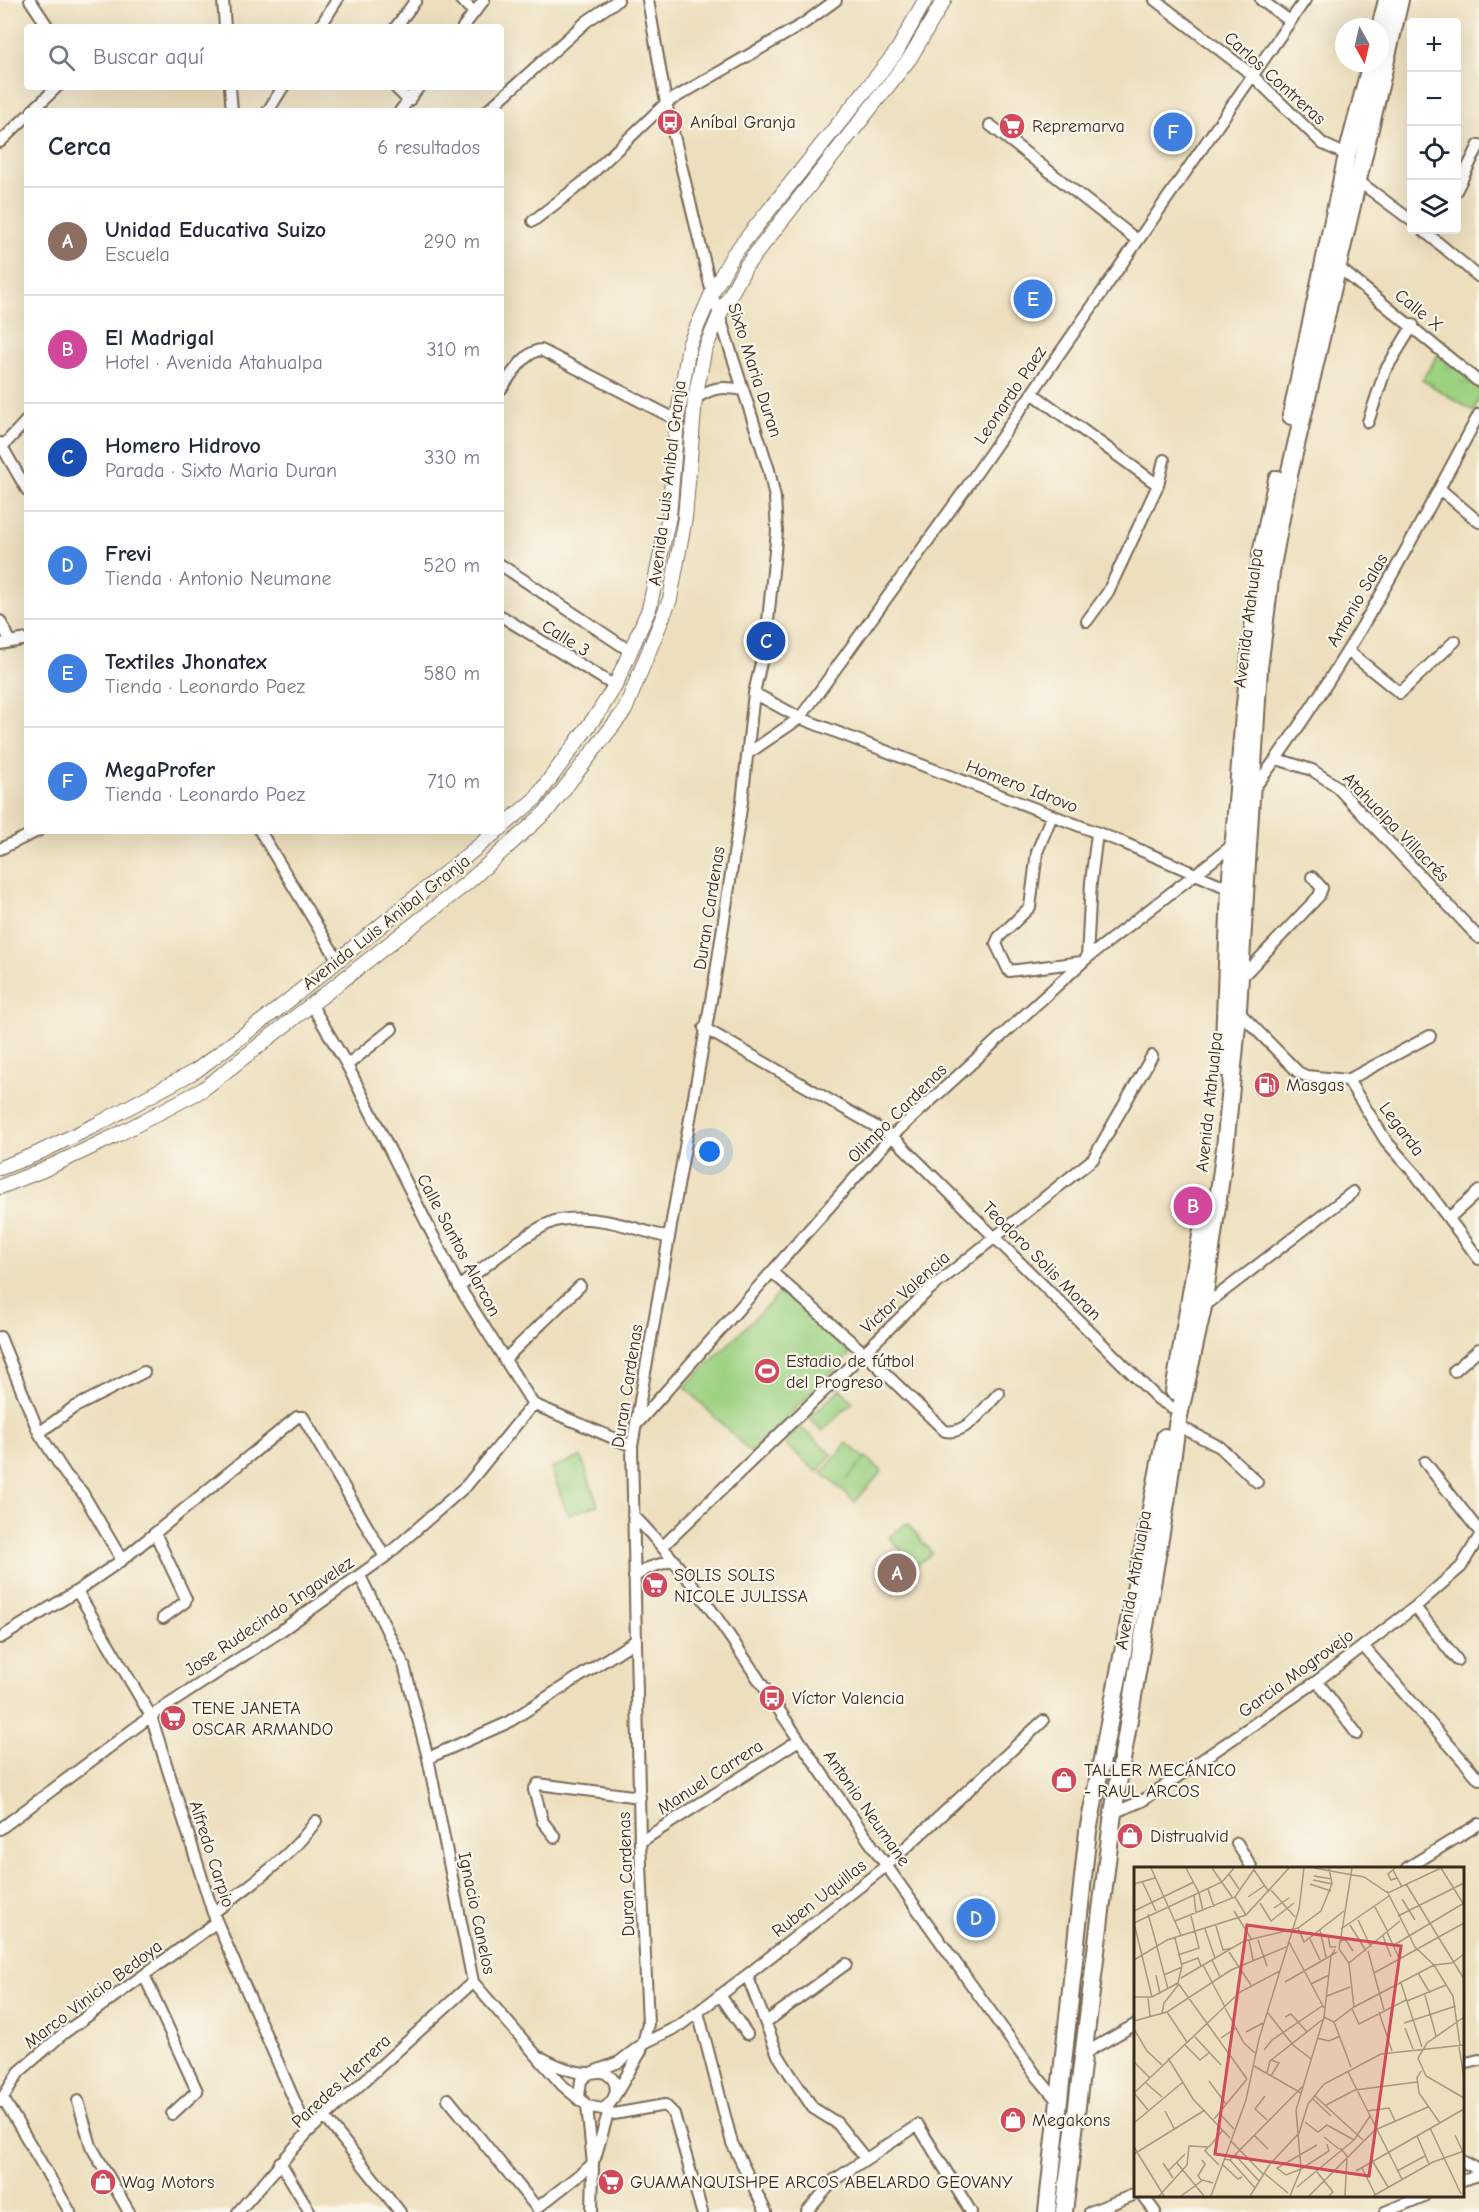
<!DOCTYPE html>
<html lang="es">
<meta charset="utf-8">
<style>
body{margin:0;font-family:"Comic Neue",sans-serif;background:#f6f6f7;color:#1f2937}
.controls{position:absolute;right:18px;top:18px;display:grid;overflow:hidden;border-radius:6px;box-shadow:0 6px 24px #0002}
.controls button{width:54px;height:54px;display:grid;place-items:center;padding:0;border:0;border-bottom:2px solid #e0e1e3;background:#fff;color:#1f2937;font:30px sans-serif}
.compass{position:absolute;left:1335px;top:18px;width:54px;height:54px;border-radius:50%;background:#fff;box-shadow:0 6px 24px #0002;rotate:172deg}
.you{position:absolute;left:710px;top:1152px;width:21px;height:21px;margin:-15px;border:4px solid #fff;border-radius:50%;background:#1a73e8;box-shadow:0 0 0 9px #1a73e833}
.badge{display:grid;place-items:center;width:39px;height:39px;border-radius:50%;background:#0f766e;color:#fff;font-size:20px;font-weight:700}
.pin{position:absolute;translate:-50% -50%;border:3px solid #fff;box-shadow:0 2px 6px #0006}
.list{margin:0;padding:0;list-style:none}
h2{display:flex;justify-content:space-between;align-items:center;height:78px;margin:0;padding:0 24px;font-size:26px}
h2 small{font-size:20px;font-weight:400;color:#747a83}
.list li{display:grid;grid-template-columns:39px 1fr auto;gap:18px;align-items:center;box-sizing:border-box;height:108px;padding:0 24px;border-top:2px solid #e0e1e3}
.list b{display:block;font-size:22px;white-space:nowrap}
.list p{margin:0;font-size:20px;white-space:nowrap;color:#747a83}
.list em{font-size:20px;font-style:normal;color:#747a83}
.icon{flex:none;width:33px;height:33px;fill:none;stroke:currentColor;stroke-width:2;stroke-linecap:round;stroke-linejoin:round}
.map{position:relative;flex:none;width:1479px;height:2212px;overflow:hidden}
.search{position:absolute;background:#fff;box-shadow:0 6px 24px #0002;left:24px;top:24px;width:480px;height:66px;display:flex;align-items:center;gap:15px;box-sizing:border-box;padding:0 21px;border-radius:6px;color:#747a83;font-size:22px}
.panel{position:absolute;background:#fff;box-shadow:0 6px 24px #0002;left:24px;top:108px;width:480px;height:726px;border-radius:6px}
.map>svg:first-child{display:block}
.park{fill:url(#park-tufts);stroke:#6c7e50;stroke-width:1.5}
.pitch{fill:#9dd282;stroke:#6c7e50;stroke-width:1.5}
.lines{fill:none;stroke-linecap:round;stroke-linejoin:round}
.minor-casing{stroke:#796956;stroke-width:14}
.major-casing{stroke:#796956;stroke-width:16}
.highway-casing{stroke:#796956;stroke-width:20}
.minor{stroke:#fff;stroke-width:10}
.major{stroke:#fff;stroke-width:14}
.highway{stroke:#fff;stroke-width:16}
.labels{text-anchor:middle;stroke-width:4.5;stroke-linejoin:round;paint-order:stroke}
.street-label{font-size:18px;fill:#3b2a1e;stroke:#fbf7ec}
.poi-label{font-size:18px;fill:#3b2a1e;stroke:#fbf7ec;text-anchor:start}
.inset-road{fill:none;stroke:#a6977d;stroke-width:1.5}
.view{fill:#d1495b;fill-opacity:0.15;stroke:#d1495b;stroke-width:3}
.inset-edge{fill:none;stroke:#3b2a1e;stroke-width:3}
</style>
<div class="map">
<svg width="1479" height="2212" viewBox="0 0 1479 2212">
<defs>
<pattern id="park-tufts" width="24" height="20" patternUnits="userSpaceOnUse" patternTransform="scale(1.5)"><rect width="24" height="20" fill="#9dd282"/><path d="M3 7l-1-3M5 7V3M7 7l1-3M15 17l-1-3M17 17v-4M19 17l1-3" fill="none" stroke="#88b470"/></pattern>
</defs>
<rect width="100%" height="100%" fill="#fbf7ec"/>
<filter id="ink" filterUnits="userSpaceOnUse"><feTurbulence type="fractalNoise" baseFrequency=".0167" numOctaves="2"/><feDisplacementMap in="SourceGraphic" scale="12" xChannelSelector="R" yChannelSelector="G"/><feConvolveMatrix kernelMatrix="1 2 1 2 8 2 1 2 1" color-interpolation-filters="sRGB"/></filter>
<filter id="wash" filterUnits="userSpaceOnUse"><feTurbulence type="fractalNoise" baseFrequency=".008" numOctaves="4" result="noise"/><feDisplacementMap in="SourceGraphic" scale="24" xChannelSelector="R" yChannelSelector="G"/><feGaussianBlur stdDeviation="1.35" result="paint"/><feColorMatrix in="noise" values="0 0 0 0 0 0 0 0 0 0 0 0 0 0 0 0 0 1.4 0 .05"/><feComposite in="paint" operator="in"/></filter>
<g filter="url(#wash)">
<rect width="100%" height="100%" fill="#eddfbd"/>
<path class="park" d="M1440,352L1479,387V399L1474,412L1422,380Z"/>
<path class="pitch" d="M784,1289L850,1354L751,1453L685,1387Z
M840,1389L853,1402L822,1431L809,1418Z
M800,1427L832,1454L817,1472L785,1444Z
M847,1443L865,1458L847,1479L866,1457L882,1471L855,1502L822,1473Z
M581,1457L598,1505L568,1515L551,1468Z
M907,1523L932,1553L915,1567L889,1537Z"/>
</g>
<g filter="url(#ink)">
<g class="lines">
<defs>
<path id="minor" d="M30,0L48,27
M223,0L225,27
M461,0L474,12
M1155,0L1251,74L1323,144L1347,155
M1261,0L1290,21
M320,27L337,0
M396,27L416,0
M463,27L484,0
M230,87L232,111
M395,87L409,101
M32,111L57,87
M268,111L283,87
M400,111L419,87
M487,111L587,21L618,0
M990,125L1137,240
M0,142L27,116
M1357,180L1412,221
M1456,191L1479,145
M533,221L581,184L666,103L803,24L836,0
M1423,230L1479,277
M1337,266L1479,382
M501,389C510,377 525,351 541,350L677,420
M1032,393L1158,485L1108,592L1087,621
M695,399C712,387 722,386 743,390
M1368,422L1385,371L1413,325
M0,443L27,490
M0,449L27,420
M1158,485L1164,460
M1440,489L1479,522
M501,565L630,651
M501,616L615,686
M0,621L11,642
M0,644L27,639
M1348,651L1400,693L1455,641
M754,693L800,718L1124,843L1230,889
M747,754L800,718L964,491L1305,0
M1277,759L1312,770L1335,785L1479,938
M1252,791C1341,675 1411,543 1479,414
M1052,815L1037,852L1030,907L999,937L996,944L1009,971L1082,962
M260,831L337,959
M0,849L38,831
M1087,958L1234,844
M1240,979L1319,896L1322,888L1312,877
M311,1004L347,1065L459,1287L533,1404L632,1446
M1236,1009L1298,1072L1306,1076L1348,1080L1386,1141L1416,1175L1479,1259
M704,1028L892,1136L1157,1398L1171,1407
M347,1065L392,1029
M1348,1080L1430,1036
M1449,1218L1479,1191
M773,1273L863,1352L945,1431C966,1436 986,1406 999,1393
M459,1287C479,1271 536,1224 559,1220C597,1214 633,1228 669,1238
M1203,1307L1353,1192
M0,1337L39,1433L66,1475L82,1492L122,1560
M504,1360L580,1286
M1454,1371L1479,1349
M636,1425L892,1136L1087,958L1091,882L1097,833
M1177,1425L1220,1447L1257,1482
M39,1433L73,1408L144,1372
M1425,1462L1479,1531
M633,1515C699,1582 747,1664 800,1741C876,1854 957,1964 1036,2075L1060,2104
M155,1533L186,1599L185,1602L163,1618
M663,1546L930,1289L1093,1159L1152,1056
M360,1576L404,1665L428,1758L473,1982L562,2085L582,2102
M634,1577L648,1568L674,1560
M77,1591L151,1716L213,1913L308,2132
M1415,1607L1457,1660
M0,1638L77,1591L122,1560L297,1417H303L385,1557
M1363,1646L1479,1779
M1317,1681L1357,1734
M428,1758L507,1723L635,1641
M1113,1813L1142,1801L1317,1681L1415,1607L1461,1567L1479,1537
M0,1829L151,1716L275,1635L385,1557L467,1485L533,1404
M555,1837L543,1822L534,1790L538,1784L640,1797
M640,1842L799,1740
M1237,1843L1252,1868
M1407,1868L1479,1824
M213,1913C250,1885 289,1859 316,1821
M144,1975L197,2091L172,2114
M747,1975L778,2055L790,2074L813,2108L837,2123L865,2158
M720,1995L747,2034
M698,2012L732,2143L766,2212
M766,2022L846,1964
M1083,2054L1136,2024
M542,2058C555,2065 573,2073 588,2073C595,2073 601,2070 607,2074C622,2084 616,2102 602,2109L587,2106L579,2097L581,2080L590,2073
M1462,2064L1479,2060
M593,2072L619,2062L644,2043L679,2026L747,1975L886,1866L1043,1721
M616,2094L641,2051L648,2024L640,1842L632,1446L716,972L742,802L754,693L766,641L777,531L775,498L769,470L712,293L666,103L648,0
M3,2098L70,2212
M448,2099L537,2208L593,2164
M78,2101L91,2146L129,2212
M0,2102L19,2072L64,2033L217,1922
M587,2106L593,2164L592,2212
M608,2115L665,2105L674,2114L702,2212
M325,2117L400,2212
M595,2158L609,2110
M1462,2161L1479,2170
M280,2162L310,2212
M1462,2180L1479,2175
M1143,2196L1155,2212
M238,2212L308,2132L473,1982
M807,2212L834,2180L918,2125L971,2212
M1090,2212L1136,2194
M1385,2212L1424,2196"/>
<path id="major" d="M501,828L536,798L600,710L615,686L649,609L669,516L677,420L689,345L712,293L733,255L897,51L925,0
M0,1168L34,1155L98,1124L197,1070L278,1009L497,831
M0,1187L43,1170L115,1136L202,1090L467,883L547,811L625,710L670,599L685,518L695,399L704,352L720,314L746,266L910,58L944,0"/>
<path id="highway" d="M1380,28L1387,0
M1291,416L1347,155L1371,63
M1223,1068L1230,889L1244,714L1261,554L1277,479
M1174,1391L1207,1201
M1047,2212L1088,1831L1165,1437
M1064,2212L1113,1813L1166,1503L1177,1425L1203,1307L1225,1148L1237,1025L1259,668L1271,572L1289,475L1400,0"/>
</defs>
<use href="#minor" class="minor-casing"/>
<use href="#major" class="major-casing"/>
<use href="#highway" class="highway-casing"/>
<use href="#minor" class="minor"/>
<use href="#major" class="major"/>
<use href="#highway" class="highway"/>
</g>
</g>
<defs>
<symbol id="bus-disc" viewBox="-11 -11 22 22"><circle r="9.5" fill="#d1495b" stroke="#fbf7ec"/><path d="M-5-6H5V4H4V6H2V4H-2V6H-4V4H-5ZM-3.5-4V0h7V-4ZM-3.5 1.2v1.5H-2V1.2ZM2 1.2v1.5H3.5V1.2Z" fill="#fff"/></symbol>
<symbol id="supermarket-disc" viewBox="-11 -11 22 22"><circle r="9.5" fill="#d1495b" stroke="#fbf7ec"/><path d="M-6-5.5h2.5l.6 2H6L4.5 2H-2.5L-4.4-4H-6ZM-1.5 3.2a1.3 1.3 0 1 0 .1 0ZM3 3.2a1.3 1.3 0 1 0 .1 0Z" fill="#fff"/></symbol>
<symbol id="fuel-disc" viewBox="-11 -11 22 22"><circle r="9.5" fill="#d1495b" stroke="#fbf7ec"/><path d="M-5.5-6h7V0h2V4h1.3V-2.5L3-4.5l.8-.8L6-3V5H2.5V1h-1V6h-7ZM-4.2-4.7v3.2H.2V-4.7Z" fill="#fff"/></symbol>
<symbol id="stadium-disc" viewBox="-11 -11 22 22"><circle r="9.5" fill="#d1495b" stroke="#fbf7ec"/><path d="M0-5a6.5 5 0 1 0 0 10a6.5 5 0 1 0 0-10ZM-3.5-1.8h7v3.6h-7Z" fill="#fff"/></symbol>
<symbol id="shop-disc" viewBox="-11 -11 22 22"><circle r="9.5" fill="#d1495b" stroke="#fbf7ec"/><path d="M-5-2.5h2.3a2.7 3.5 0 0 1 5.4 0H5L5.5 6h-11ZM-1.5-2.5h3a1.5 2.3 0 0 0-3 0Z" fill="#fff"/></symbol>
</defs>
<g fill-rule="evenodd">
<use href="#bus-disc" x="655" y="107" width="30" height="30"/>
<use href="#supermarket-disc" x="997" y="111" width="30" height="30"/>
<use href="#fuel-disc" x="1252" y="1070" width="30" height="30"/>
<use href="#stadium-disc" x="752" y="1356" width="30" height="30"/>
<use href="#supermarket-disc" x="640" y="1570" width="30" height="30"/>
<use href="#bus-disc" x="757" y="1683" width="30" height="30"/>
<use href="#supermarket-disc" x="158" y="1703" width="30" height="30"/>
<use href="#shop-disc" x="1049" y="1765" width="30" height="30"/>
<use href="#shop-disc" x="1115" y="1821" width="30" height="30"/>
<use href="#shop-disc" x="998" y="2105" width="30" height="30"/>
<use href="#shop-disc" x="88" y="2167" width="30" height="30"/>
<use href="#supermarket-disc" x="596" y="2167" width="30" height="30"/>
</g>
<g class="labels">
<g class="street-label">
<text transform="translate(1275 78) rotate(42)" y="6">Carlos Contreras</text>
<text transform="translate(1419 310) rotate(39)" y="6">Calle X</text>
<text transform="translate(755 370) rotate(72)" y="6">Sixto Maria Duran</text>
<text transform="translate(1010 395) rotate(-56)" y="6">Leonardo Paez</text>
<text transform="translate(667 483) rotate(-83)" y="6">Avenida Luis Anibal Granja</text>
<text transform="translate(1357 600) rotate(-60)" y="6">Antonio Salas</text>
<text transform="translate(1248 618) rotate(-83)" y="6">Avenida Atahualpa</text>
<text transform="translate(566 638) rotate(32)" y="6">Calle 3</text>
<text transform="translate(1022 786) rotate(21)" y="6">Homero Idrovo</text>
<text transform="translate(1396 827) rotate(46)" y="6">Atahualpa Villacrés</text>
<text transform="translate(709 908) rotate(-81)" y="6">Duran Cardenas</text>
<text transform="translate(386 922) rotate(-38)" y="6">Avenida Luis Anibal Granja</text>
<text transform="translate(1209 1102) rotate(-84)" y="6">Avenida Atahualpa</text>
<text transform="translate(897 1113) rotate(-45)" y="6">Olimpo Cardenas</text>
<text transform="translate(1402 1129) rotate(53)" y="6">Legarda</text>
<text transform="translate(459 1245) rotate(62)" y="6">Calle Santos Alarcon</text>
<text transform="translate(1042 1261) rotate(45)" y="6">Teodoro Solis Moran</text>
<text transform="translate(905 1292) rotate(-42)" y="6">Victor Valencia</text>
<text transform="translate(627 1386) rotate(-81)" y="6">Duran Cardenas</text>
<text transform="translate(1133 1580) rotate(-80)" y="6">Avenida Atahualpa</text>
<text transform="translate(269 1616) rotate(-34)" y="6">Jose Rudecindo Ingavelez</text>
<text transform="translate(1296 1673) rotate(-36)" y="6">Garcia Mogrovejo</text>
<text transform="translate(710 1777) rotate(-33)" y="6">Manuel Carrera</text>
<text transform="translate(867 1808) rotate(55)" y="6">Antonio Neumane</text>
<text transform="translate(212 1854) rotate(72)" y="6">Alfredo Carpio</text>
<text transform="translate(626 1874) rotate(-92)" y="6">Duran Cardenas</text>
<text transform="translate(819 1898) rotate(-38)" y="6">Ruben Uquillas</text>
<text transform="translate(477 1913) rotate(78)" y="6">Ignacio Canelos</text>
<text transform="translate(93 1994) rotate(-37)" y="6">Marco Vinicio Bedoya</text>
<text transform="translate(341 2081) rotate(-43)" y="6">Paredes Herrera</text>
</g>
<g class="poi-label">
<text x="690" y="128">Aníbal Granja</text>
<text x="1032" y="132">Repremarva</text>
<text x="1286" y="1091">Masgas</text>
<text x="786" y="1367">Estadio de fútbol<tspan x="786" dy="21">del Progreso</tspan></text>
<text x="674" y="1581">SOLIS SOLIS<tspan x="674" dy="21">NICOLE JULISSA</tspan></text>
<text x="792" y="1704">Víctor Valencia</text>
<text x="192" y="1714">TENE JANETA<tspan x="192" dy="21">OSCAR ARMANDO</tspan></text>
<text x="1084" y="1776">TALLER MECÁNICO<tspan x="1084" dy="21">- RAUL ARCOS</tspan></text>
<text x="1150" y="1842">Distrualvid</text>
<text x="1032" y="2126">Megakons</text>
<text x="122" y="2188">Wag Motors</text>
<text x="630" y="2188">GUAMANQUISHPE ARCOS ABELARDO GEOVANY</text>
</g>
</g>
<g transform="translate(1134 1867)">
<rect width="330" height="330" fill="#eddfbd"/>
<path class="inset-road" d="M17,1L47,68M52,1L65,26L69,44M78,1L98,30M180,1L230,10L254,26L307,1M261,1L254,7L257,13L263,11M307,1L330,38M120,3L135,25M259,3L268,20M95,7L105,22M180,9L198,12M179,13L198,17M8,14L22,44M0,17L21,11M176,17L197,24M272,17L330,112M74,22L80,40M137,23L161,50M253,24L281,80L300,98L319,129L326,178M60,28L62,46M101,30L112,48M114,30L130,19M268,32L281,53M126,36L137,54L160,36M241,40L254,65M140,41L155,31M0,44L60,15M100,44L118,73M14,47L23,79M264,49L330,16M224,53L237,80M41,54L101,30L121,1M0,56L88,15L100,1M0,56L18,130M216,58L232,84M82,59L89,83L98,81M164,61L170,75L210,44M71,62L81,91M207,62L255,29M186,63L192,90M253,65L265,91M194,68L196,80H202M249,69L257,90M41,71L48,99L44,116M176,72L186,93M115,73L119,93M124,73L133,99M155,75L190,141M205,75L211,72L219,84M260,78L330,36M23,80L34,122M205,82L218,1M205,82L215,96L220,140M234,84L250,143M95,85L117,118M44,88L65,81L57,49M0,93L33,73L112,48L155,1M78,93L86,110M215,96L266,54M48,97L64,91L67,99M69,98L91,140M240,106L330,56M284,106L296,126M22,108L26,127M30,108L48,100M47,111L110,74L164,61L187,44L198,17L195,1M151,115L203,85M44,116L113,212M267,116L288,180M177,117L195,108M291,128L302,169M193,129L216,120M0,130H18L44,116M14,131L16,149M273,134L312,118M91,141L110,176L121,186M218,142L225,157L272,133M33,145L53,175M245,145L258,184M134,146L159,178L177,192M28,147L30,136L45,117M151,150L157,147L173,165M190,150L200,155L217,200M330,150L293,176L284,191L292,209L330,231M0,154L33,145L97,103L152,80M200,155L220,140L300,98L318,96L330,87M270,156L322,139M271,161L279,182M0,162L13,184L28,198M112,165L129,156M61,170L87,198M87,171L102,161M183,171L195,174L206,169M51,178L66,193L76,185M325,180L330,211M130,183L138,173L188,139M34,191L59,232L96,271M0,195L16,211M120,199L167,226M287,204L283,211L285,226L306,256M214,205L268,312M133,206L136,194L188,153M137,209L145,196L137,193M75,214L92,237M12,216L28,230M0,226L106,125L146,104M0,226L14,243M131,229L121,242L133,253M181,229L229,273M179,232L197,249M192,238L221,223L283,215M31,244L41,263M233,244L255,241L261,254M86,247L100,262M80,252L113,212M171,255L184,265L193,258L220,273L236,249M0,256L49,215M296,261L327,327M120,268L134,282M321,268L329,285M283,269L295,297M190,270L205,282M97,274L129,307M183,278L143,301L152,308L167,302L195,284L193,277M0,280L30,329M74,280L71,284L85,298M206,281L213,289L211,329M0,287L71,243M101,288L125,314M90,292L96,293L168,220M96,293L121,321M238,293L254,320M29,296L39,311M43,296L70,329M89,298L104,312L108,310M228,301L241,327M34,304L51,287M222,304L330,242M263,304L291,289M183,305L199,325L195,329M131,307L154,326M68,314L64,309L71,297L68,293M163,320L220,273M25,329L53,298L55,279L75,280L89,263M47,329L69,313L79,316M77,329L112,233L125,172L165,42L170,1M116,329L136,297L165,266L174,237L190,217L247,187L330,178M156,329L167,302L162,243L190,150L197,89L201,82M175,329L241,263L294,240M239,329L299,295L330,284"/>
<path class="view" d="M113,58L267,79L235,309L81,287Z"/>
<rect width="330" height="330" class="inset-edge"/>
</g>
</svg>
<div class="controls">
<button>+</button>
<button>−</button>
<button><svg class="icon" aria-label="locate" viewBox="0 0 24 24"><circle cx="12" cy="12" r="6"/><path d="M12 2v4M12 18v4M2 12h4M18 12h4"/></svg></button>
<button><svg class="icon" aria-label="layers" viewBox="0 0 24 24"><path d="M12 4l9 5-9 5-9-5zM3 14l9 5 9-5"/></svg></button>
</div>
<svg class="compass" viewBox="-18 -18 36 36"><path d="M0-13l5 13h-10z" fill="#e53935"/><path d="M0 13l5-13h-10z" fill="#747a83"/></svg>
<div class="you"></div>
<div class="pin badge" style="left:897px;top:1573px;background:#8d6e63">A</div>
<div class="pin badge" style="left:1193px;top:1206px;background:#d1479c">B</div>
<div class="pin badge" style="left:766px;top:641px;background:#1a4fb4">C</div>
<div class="pin badge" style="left:976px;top:1918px;background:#3f7fe0">D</div>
<div class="pin badge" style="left:1033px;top:299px;background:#3f7fe0">E</div>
<div class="pin badge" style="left:1173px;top:132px;background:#3f7fe0">F</div>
<div class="search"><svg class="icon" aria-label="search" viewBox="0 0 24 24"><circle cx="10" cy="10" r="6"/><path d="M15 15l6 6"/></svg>Buscar aquí</div>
<section class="panel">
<h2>Cerca<small>6 resultados</small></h2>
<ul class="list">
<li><span class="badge" style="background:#8d6e63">A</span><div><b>Unidad Educativa Suizo</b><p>Escuela</p></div><em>290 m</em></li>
<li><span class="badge" style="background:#d1479c">B</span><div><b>El Madrigal</b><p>Hotel · Avenida Atahualpa</p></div><em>310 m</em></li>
<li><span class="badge" style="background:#1a4fb4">C</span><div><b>Homero Hidrovo</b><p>Parada · Sixto Maria Duran</p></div><em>330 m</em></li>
<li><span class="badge" style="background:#3f7fe0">D</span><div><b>Frevi</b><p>Tienda · Antonio Neumane</p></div><em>520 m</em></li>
<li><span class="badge" style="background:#3f7fe0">E</span><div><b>Textiles Jhonatex</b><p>Tienda · Leonardo Paez</p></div><em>580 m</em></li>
<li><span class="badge" style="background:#3f7fe0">F</span><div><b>MegaProfer</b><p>Tienda · Leonardo Paez</p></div><em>710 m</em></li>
</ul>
</section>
</div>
